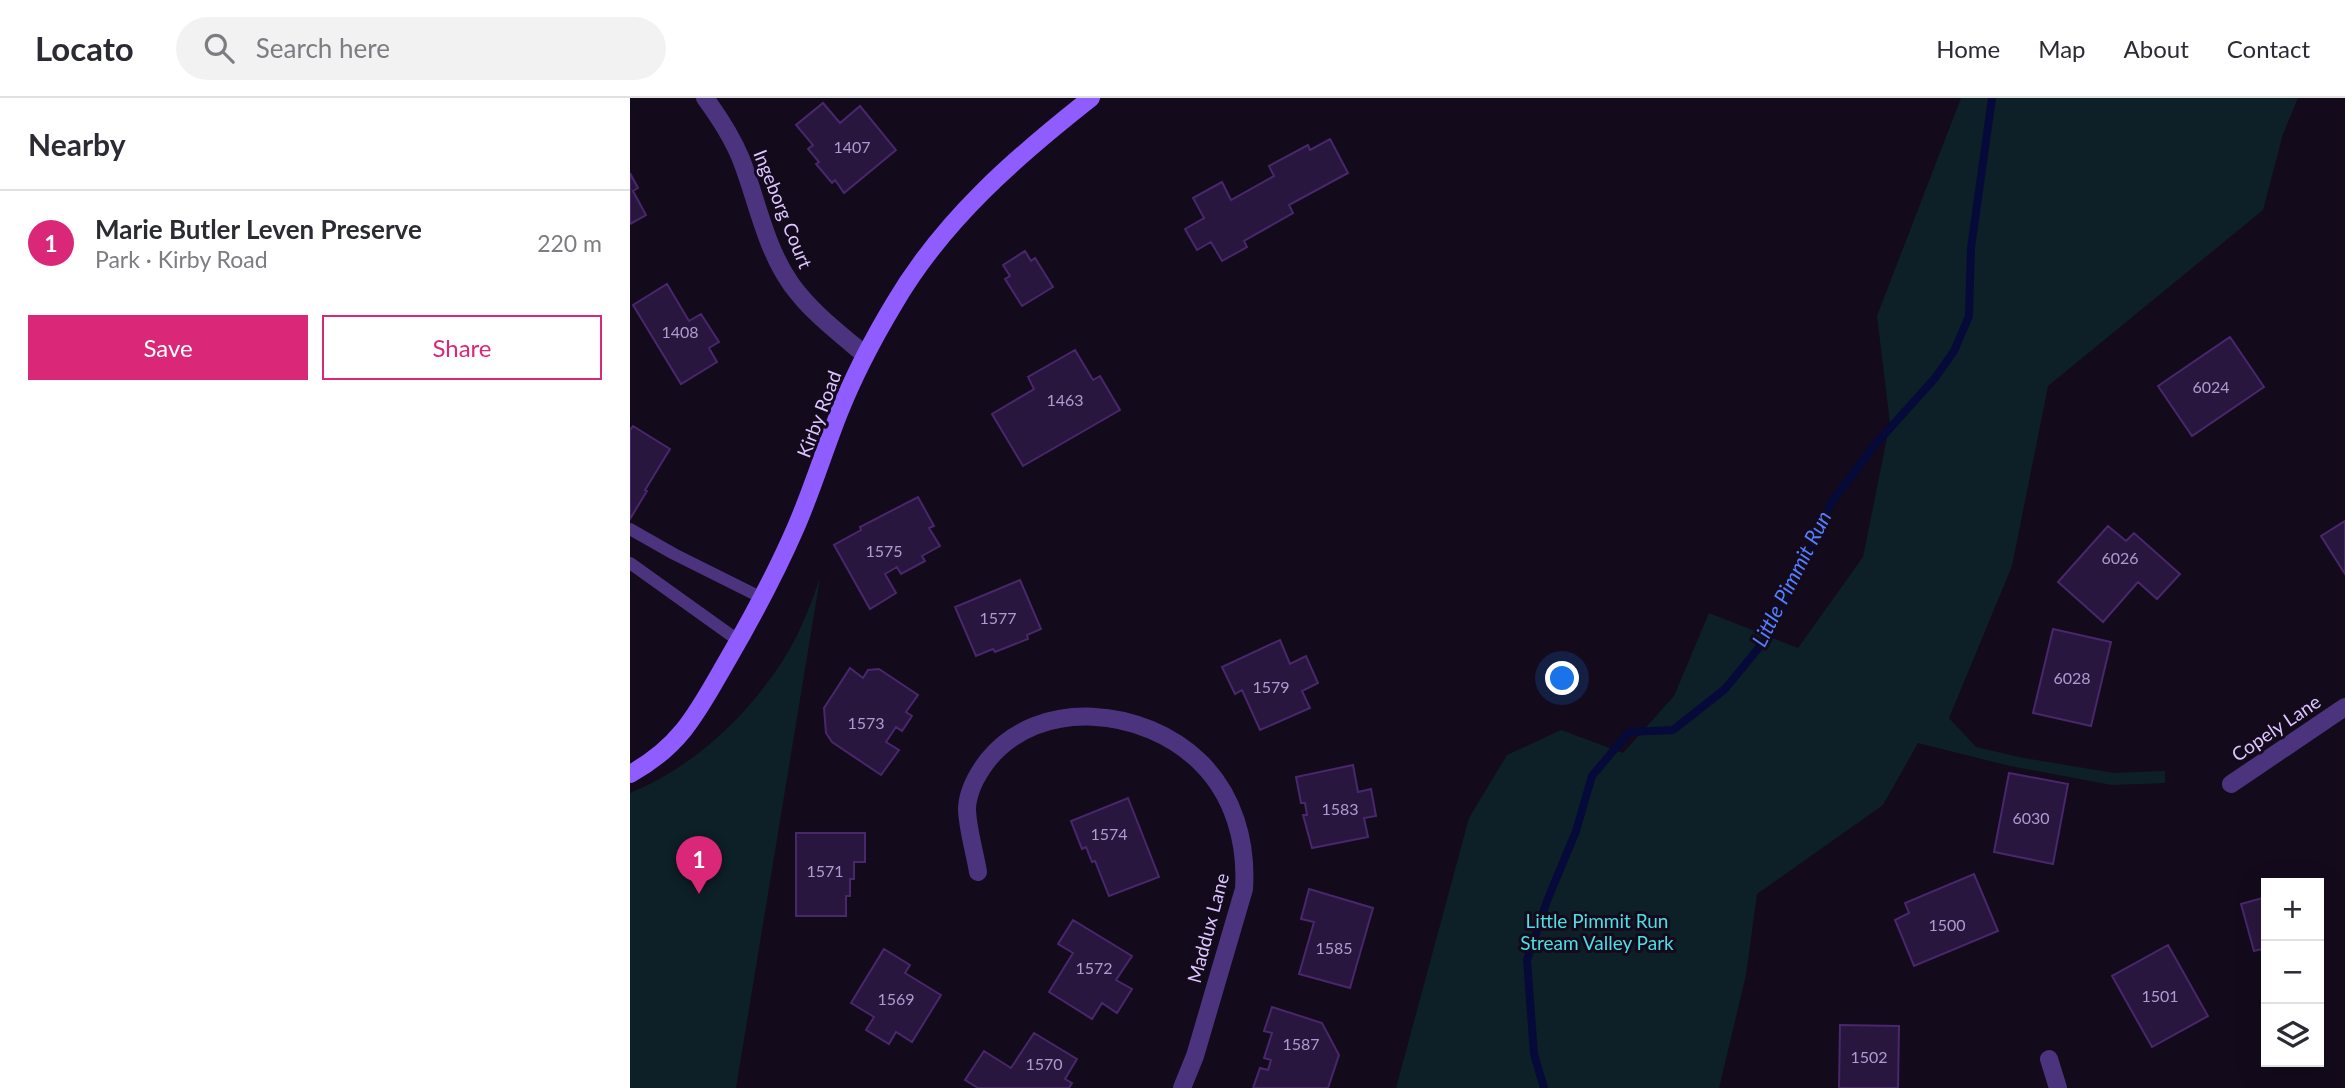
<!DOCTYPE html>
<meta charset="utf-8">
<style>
body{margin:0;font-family:Lato,sans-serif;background:#f2f2f3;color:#2b2b33}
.controls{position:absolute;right:21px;bottom:21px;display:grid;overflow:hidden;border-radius:0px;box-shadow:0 7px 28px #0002}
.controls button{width:63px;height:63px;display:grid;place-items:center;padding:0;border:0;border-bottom:2px solid #e1e1e2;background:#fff;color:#2b2b33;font:35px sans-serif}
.you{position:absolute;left:933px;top:581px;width:24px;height:24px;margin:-18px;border:5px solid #fff;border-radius:50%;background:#1a73e8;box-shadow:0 0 0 10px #1a73e833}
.badge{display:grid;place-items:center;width:46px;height:46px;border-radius:50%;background:#db2777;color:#fff;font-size:23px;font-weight:700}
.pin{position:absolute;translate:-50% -58px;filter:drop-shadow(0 2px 4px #0008)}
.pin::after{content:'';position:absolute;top:37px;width:24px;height:21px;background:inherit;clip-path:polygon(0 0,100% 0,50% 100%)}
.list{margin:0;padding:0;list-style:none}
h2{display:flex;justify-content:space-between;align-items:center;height:91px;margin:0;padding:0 28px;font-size:30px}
h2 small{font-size:23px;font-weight:400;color:#7c7c81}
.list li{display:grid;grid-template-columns:46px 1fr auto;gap:21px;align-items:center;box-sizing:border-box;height:105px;padding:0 28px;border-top:2px solid #e1e1e2}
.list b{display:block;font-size:26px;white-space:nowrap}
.list p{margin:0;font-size:23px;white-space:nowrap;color:#7c7c81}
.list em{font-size:23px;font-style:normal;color:#7c7c81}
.actions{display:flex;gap:14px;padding:21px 28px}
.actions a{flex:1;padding:16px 0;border:2px solid #db2777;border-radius:0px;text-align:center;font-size:24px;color:#db2777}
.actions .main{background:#db2777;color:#fff}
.icon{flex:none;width:38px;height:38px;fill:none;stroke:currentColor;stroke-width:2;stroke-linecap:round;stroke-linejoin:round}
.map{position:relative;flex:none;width:1715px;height:990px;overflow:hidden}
header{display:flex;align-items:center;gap:42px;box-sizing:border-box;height:98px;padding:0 35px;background:#fff;border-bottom:2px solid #e1e1e2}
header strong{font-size:33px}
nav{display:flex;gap:38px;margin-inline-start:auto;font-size:24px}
.search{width:490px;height:63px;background:#f2f2f3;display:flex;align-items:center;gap:18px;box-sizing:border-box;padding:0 24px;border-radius:38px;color:#7c7c81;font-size:26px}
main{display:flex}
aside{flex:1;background:#fff}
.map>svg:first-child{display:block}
.green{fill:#0d2027}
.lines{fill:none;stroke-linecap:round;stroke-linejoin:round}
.stream{stroke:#060a39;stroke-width:8}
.building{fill:#29163e;stroke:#48276b;stroke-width:2}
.service{stroke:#4b337e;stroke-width:12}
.minor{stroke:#4b337e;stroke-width:18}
.secondary{stroke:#8f5dff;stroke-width:18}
.labels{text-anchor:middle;stroke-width:6;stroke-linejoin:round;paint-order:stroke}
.number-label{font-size:16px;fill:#b09acf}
.street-label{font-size:19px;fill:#ddc6ff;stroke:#130a1c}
.park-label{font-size:19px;fill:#4edee3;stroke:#130a1c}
.water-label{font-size:21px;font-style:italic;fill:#547fff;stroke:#130a1c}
</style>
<header>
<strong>Locato</strong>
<div class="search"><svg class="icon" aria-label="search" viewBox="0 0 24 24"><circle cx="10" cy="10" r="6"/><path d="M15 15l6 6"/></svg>Search here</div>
<nav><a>Home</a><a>Map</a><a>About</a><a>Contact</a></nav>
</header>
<main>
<aside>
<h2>Nearby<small></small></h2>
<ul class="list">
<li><span class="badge">1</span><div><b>Marie Butler Leven Preserve</b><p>Park · Kirby Road</p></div><em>220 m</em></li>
</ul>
<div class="actions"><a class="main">Save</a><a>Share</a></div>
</aside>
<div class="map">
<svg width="1715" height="990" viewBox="0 0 1715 990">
<rect width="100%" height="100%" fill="#130a1c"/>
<path class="green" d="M1331,0H1668L1653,36L1633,112L1418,288L1382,468L1319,620L1346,649L1394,660L1484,675L1535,673V685L1482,687L1380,668L1288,645L1253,707L1127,796L1116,877L1089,990H766L839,720L877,657L931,632L993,655L1044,598L1079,515L1168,550L1233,459L1260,325L1247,218Z
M190,480L106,990H0V695C66,668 122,614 158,554C172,531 181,505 190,480Z"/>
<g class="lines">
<path class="stream" d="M914,990L904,956L897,862L917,803L946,733L962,678L999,634L1043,632L1095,591L1136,541L1171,475L1201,405L1244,348L1305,280L1324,253L1339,218L1341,150L1362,0"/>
</g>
<path class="building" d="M193,5L210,25L230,8L266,52L214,95L205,82L202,85L186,66L189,64L178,51L183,47L166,27Z
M700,41L718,75L659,107L663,115L614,143L617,149L592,163L581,144L567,152L555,131L574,120L563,100L592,84L601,102L644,78L639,68L678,47L680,52Z
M0,75L8,90L3,93L16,117L0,126Z
M395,153L401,163L405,160L423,189L392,208L375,181L380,178L373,167Z
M37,186L59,223L71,216L89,244L79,250L87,264L51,286L3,207Z
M1600,239L1634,289L1562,338L1528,288Z
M445,252L463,282L470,278L490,312L393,368L362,316L404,291L398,279Z
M3,328L40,351L15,392L17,393L0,421V332Z
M288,399L304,428L299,430L310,448L292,458L295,463L271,476L267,469L255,476L266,495L240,511L204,447L231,432L230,429Z
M1715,423V476L1691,438Z
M1478,428L1496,443L1504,435L1550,476L1527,501L1508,484L1473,524L1428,484Z
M390,482L411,531L397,537L398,541L365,554L363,551L346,558L325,509Z
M1423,531L1481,544L1461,628L1403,615Z
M650,542L660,566L676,558L688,585L672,593L680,610L630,632L612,592L605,596L592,569Z
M220,570L233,580L238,572L249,571L288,597L276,614L282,618L272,633L266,629L256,644L269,652L251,677L202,644L196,635L194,610Z
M723,667L728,694L741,691L746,718L734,720L738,739L682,750L673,717H677L675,705H671L666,679Z
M1379,675L1438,686L1423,766L1364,754Z
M498,700L529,779L479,798L465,763L462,764L456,749L452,751L441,723Z
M166,735H235V764H224V781H220V798H216V818H166Z
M1344,776L1368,833L1284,868L1265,822L1279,815L1275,805Z
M679,791L743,810L720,890L669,876L684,824L671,821Z
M1636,799V850L1624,853L1611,806Z
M443,822L502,858L486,882L502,891L487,915L472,905L462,921L419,894L443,855L428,846Z
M1538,847L1578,918L1522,949L1482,878Z
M254,851L280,867L275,875L311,897L282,944L266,934L259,946L236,932L244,919L221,905Z
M642,909L692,925L709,957L698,990H623L630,970L638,972L641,962L634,960L642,935L634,933Z
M1210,927L1269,928L1268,990H1209Z
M404,935L447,961L435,981L442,985L439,990H348L335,982L354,953L381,970Z"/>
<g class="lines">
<path class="service" d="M0,431L44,456L132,500
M0,465L109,543"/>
<path class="minor" d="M75,0C89,19 102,39 111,61C127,102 135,149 161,186C181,214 209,235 235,257
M1601,686L1715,609
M348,774C345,755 337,729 337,710C338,692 348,675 358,662C410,598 515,610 570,664C604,697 617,745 614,791L565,958L552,990
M1419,961L1428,990"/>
<path class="secondary" d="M0,676C53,647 69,611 98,561C123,518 146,475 166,429C182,392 194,353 209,315C224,277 243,241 264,206C313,122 386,59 461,0"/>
</g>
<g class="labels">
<g class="number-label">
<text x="222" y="55">1407</text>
<text x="50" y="240">1408</text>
<text x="1581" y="295">6024</text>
<text x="435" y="308">1463</text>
<text x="254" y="459">1575</text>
<text x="1490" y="466">6026</text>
<text x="368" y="526">1577</text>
<text x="1442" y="586">6028</text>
<text x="641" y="595">1579</text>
<text x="236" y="631">1573</text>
<text x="710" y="717">1583</text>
<text x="1401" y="726">6030</text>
<text x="479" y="742">1574</text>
<text x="195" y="779">1571</text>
<text x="1317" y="833">1500</text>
<text x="704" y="856">1585</text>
<text x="464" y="876">1572</text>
<text x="1530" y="904">1501</text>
<text x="266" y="907">1569</text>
<text x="671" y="952">1587</text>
<text x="1239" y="965">1502</text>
<text x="414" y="972">1570</text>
</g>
<g class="street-label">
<text transform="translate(153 111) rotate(68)" y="7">Ingeborg Court</text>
<text transform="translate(189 316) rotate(-69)" y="7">Kirby Road</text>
<text transform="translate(1646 630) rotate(-34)" y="7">Copely Lane</text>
<text transform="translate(578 830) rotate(-75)" y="7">Maddux Lane</text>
</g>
<g class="park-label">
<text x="967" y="830">Little Pimmit Run<tspan x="967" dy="22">Stream Valley Park</tspan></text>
</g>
<g class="water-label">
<text transform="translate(1162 481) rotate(-63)" y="7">Little Pimmit Run</text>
</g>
</g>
</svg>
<div class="controls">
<button>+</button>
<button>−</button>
<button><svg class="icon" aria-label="layers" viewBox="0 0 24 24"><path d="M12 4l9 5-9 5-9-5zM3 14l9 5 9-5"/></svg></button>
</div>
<div class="you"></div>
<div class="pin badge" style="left:69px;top:796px">1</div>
</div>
</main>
